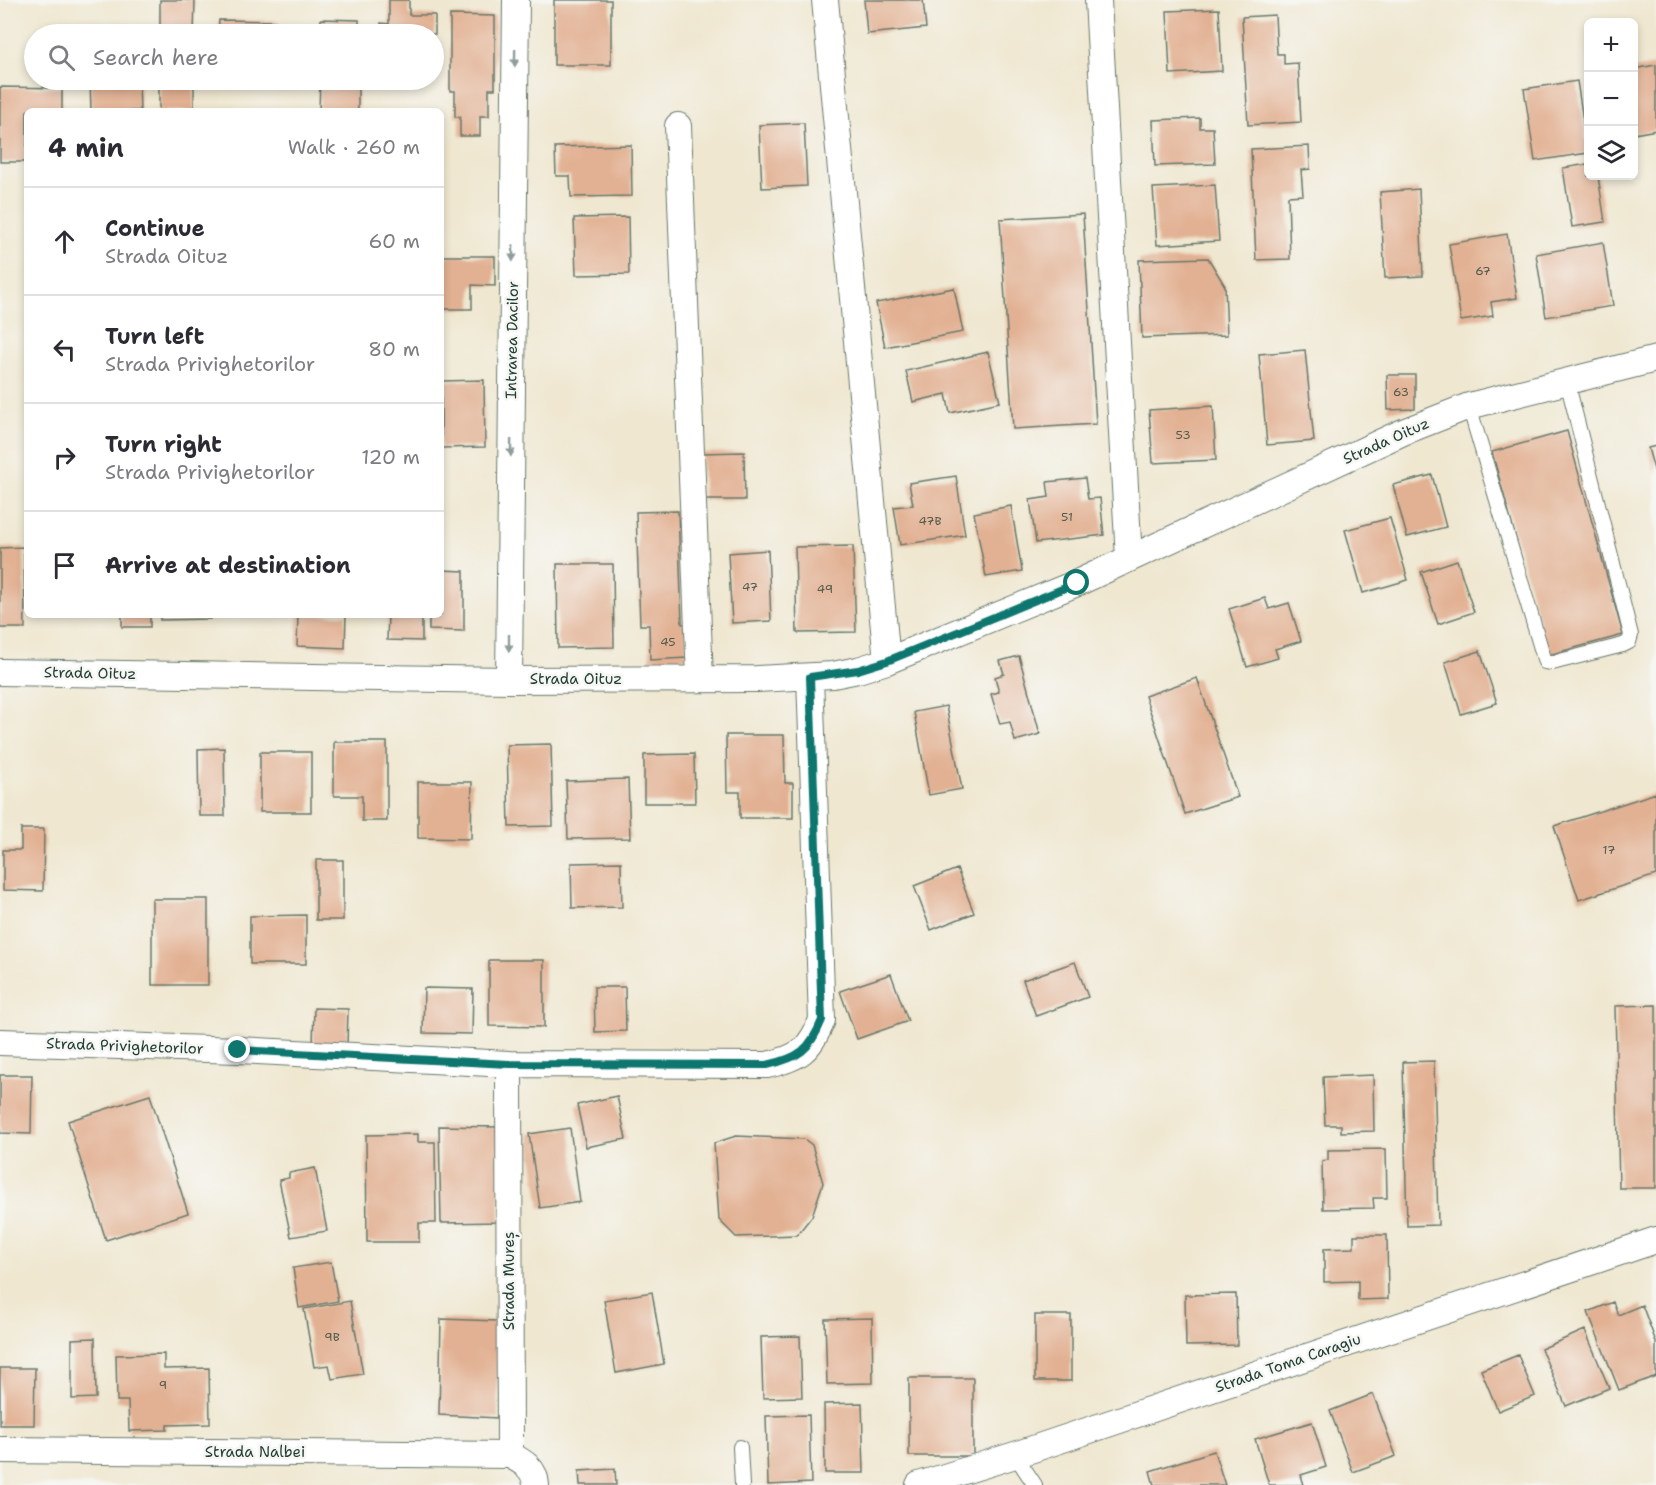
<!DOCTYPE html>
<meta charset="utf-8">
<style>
body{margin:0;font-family:"Shantell Sans",sans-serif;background:#f7f7f7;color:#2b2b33}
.controls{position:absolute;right:18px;top:18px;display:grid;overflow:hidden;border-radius:9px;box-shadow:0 3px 9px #0003}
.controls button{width:54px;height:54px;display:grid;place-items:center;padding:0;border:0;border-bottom:2px solid #e1e1e2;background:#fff;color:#2b2b33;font:30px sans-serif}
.stop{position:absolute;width:18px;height:18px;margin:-14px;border:4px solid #0f766e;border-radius:50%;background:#fff}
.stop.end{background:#0f766e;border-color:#fff;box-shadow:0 2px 6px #0008}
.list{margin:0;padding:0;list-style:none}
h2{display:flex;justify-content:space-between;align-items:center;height:78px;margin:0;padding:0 24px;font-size:26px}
h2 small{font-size:20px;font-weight:400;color:#7c7c81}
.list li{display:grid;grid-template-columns:39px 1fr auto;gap:18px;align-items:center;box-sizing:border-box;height:108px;padding:0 24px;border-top:2px solid #e1e1e2}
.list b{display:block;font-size:22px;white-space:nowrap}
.list p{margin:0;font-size:20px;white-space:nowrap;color:#7c7c81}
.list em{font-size:20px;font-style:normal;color:#7c7c81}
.icon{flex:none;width:33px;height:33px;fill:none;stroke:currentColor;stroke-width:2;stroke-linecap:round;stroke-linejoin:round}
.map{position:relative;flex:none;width:1656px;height:1485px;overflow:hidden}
.search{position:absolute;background:#fff;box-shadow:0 3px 9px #0003;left:24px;top:24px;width:420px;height:66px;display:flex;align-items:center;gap:15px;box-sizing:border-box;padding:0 21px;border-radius:33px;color:#7c7c81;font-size:22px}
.panel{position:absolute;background:#fff;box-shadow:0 3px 9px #0003;left:24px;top:108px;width:420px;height:510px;border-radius:9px}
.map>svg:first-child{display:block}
.building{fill:#e2b092}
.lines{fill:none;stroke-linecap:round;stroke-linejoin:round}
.service-casing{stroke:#68786b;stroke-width:16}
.minor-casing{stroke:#68786b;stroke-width:28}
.service{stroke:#fff;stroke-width:14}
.minor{stroke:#fff;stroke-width:26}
.oneway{fill:#8f9e9a}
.route{stroke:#0f766e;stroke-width:8}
.labels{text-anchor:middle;stroke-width:5;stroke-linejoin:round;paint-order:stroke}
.number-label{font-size:12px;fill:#505a4c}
.street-label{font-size:15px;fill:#1f3d34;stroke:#f6f6f2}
</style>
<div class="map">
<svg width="1656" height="1485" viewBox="0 0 1656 1485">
<rect width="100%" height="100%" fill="#f6f6f2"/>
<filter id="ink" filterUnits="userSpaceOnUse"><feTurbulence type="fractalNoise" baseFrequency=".0167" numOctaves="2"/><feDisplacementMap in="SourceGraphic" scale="12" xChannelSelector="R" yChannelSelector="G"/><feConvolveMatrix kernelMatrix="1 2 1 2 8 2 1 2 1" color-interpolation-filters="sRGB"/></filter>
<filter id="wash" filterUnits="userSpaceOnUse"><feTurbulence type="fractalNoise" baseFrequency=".008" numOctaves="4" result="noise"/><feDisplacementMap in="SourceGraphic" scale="24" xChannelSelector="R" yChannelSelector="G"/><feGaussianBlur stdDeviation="1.35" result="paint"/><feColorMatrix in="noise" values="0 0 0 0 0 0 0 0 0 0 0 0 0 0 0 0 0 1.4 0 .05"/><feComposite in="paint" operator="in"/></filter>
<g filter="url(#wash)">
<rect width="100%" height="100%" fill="#efe7d0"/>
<g id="blocks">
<path class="building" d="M160,0H195L194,34H160Z
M389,0H409V15H435V34H381V23L389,24Z
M554,0H611V65H554Z
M864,0H923L926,28L867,34Z
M1219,9L1222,71L1170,74L1167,11Z
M450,15L495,16V89H489V116H480V136H460V117H455V91H450Z
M1275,15L1277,54H1284V64L1298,63L1301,122L1248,125L1242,17Z
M321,19L359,20V34H320Z
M219,20L276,21L275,34H218Z
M1656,65V130L1634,134V69Z
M90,80H139L140,111H91Z
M159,80H194V111H159Z
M320,80H358V111H319Z
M382,80H410V85H382Z
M1577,81L1588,153L1535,161L1524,89Z
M0,87L62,88V111H27V162H0Z
M1200,118V128H1213L1215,164L1155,166L1153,120Z
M804,123L807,186L762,188L759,125Z
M631,145L632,196L571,197L570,176H556L555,147Z
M1309,146L1310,169L1301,170L1303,195L1288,196L1290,259L1256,260L1251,149Z
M1588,164V176H1598L1605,222L1572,227L1563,168Z
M1215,185L1219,241L1157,245L1153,188Z
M1419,189L1423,276L1385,278L1380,192Z
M1083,214L1096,424L1013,429L1000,219Z
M628,217L629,274L576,275L574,218Z
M1507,234L1517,298L1491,302L1493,316L1461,321L1449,244Z
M1603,242L1613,306L1546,317L1536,254Z
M441,256H495V286L472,285V309H441Z
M1208,258L1225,286L1227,335L1142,338L1139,260Z
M954,288L963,332L885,347L876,303Z
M1305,350L1314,441L1267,445L1259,354Z
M988,352L1000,402L950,413L946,394L913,402L906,371Z
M1387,375H1415V409L1388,410Z
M484,380L485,447L441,448V381Z
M1213,406L1216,460L1153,463L1149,410Z
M1567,431L1623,635L1548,655L1492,452Z
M1656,446V473H1655L1648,448Z
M744,452L745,500H703L702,453Z
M1432,475L1446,527L1407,537L1393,485Z
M956,476L965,535L900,545L894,507L913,505L909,483Z
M1085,478L1088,499L1100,498L1104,535L1036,543L1030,500L1049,497L1047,482Z
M1011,506L1022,571L986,577L974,513Z
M678,511L682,624H686L687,658L650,660L649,625H640L636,512Z
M1390,518L1408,580L1363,593L1345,530Z
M853,546L856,632L797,633L795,547Z
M24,547L25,628H0V548Z
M768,550L771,621L732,623L728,553Z
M1457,560L1474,612L1438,624L1421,572Z
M557,564H613L614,647L558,648Z
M441,570L464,571V631L429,630V615H441Z
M1265,598L1269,609L1289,603L1301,641L1275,649L1278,658L1247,667L1229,609Z
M122,615H150V627H122Z
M160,615H210V619L160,620Z
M298,615H346L345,648L297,646Z
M388,615H422V641L387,640Z
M1480,651L1497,703L1461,714L1445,662Z
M1019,656L1040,734L1015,741L1010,722L1000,724L991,694L999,692L995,677L1004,674L1000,661Z
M1197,678L1238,797L1185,814L1145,696Z
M946,706L962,789L929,795L914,712Z
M726,735H784L785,783H793V818H740V792H727Z
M334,742H387V821H362V796H334Z
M551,744L553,826L509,827L507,745Z
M224,748L225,816H199L198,749Z
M260,752H311V812H260Z
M694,754L695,803H644V755Z
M628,779L630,838L568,839L566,781Z
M418,782H472L471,839L418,838Z
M1656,793V875L1579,900L1554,826Z
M21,829H44L43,891L3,890V850H21Z
M316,860H343V920H316Z
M621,862L622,907L572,908L571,863Z
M957,869L974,913L931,930L914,886Z
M152,899H208V985H152Z
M306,915V964H250V916Z
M489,960H544V1027L489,1026Z
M1075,962L1088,997L1036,1016L1023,980Z
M891,974L908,1021L857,1039L840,991Z
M594,987H625L626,1031L595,1032Z
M424,988L473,989L472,1034L423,1033Z
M1656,1005V1188H1619L1615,1006Z
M314,1008L348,1009L347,1047L313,1046Z
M1434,1061L1438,1225L1407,1226L1403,1062Z
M0,1075H32L31,1134L0,1133Z
M1373,1075L1374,1131L1341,1132V1125H1325L1323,1077Z
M150,1095L188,1213L106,1240L68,1121Z
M617,1096L626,1139L586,1147L577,1105Z
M439,1126L498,1127L500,1222L441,1223Z
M570,1128L580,1202L540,1208L529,1134Z
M418,1134V1142H435L436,1223H419V1242H367L366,1135Z
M736,1136L804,1139L812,1145L823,1183L812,1216L797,1235L736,1237L719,1220L714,1143Z
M1386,1149L1387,1198H1373L1374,1208L1323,1209L1322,1161L1328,1160V1150Z
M315,1168L327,1231L291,1237L279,1180L289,1178V1173Z
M1354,1235H1387L1388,1299L1358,1300V1281L1324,1282V1249L1354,1248Z
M331,1262L338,1301L299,1308L293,1268Z
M652,1292L664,1364L616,1373L604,1300Z
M1236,1294L1237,1345L1186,1346L1185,1295Z
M350,1301L363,1374L332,1379L329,1365L314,1367L304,1309Z
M1613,1302L1618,1315L1642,1305L1656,1342V1376L1619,1390L1588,1312Z
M1035,1315H1071V1381H1035Z
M872,1318L873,1383L827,1384L825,1319Z
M441,1319L497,1321L498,1418L439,1415Z
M1585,1330L1609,1388L1566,1406L1541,1349Z
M800,1336L802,1397L763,1398L761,1337Z
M95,1338L96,1398L72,1399V1339Z
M164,1354V1369L209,1368L210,1424L167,1425V1430L129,1431L128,1401H117L116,1355Z
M1518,1355L1535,1396L1498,1411L1481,1370Z
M0,1368H35L34,1425H0Z
M909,1378H973V1456H909Z
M1373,1394L1396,1456L1353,1472L1330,1411Z
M862,1403L864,1473H825L824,1404Z
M809,1415L811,1483L768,1485L766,1416Z
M1312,1422L1326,1467L1301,1475L1304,1485H1269L1255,1439Z
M1214,1451L1225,1485H1154L1150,1471Z
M615,1469L616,1485H580L579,1471Z"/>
</g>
</g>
<g filter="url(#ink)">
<use href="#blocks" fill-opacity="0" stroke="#68786b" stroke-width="1.5"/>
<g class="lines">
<defs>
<path id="service" d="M1469,406L1545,662L1552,663L1623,645L1629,642L1631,635L1567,381
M740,1447L742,1485
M1015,1455L1035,1485"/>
<path id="minor" d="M825,0L887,661
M1098,0L1129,559
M678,126L700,679
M0,672L509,680L757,679L833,675L858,670L887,661L1077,583L1403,432L1469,406L1656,359
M509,680L516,0
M0,1042L238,1050L509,1064L767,1065C799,1058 810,1050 822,1020L810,677
M509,1064L510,1455
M0,1450L510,1455C523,1462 535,1468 536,1485
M919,1485L1015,1455L1656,1240"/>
</defs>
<use href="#service" class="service-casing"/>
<use href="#minor" class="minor-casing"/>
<use href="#service" class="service"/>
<use href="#minor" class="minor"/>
</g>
<defs><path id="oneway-solid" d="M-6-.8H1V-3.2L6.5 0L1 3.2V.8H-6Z" transform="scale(1.5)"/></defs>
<g class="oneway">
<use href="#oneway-solid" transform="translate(515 58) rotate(91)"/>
<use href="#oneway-solid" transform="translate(513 253) rotate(91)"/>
<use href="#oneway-solid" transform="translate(511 448) rotate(91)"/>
<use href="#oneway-solid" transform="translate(509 643) rotate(90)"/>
</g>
</g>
<g class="lines" filter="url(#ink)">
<path class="route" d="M238,1050L509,1064L767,1065C799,1058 810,1050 822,1020L810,677L858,670L887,661L1077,583"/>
</g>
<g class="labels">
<g class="number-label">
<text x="1483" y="275">67</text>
<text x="1401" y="396">63</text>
<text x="1183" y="439">53</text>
<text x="1067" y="521">51</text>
<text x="930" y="525">47B</text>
<text x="750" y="591">47</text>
<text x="825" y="593">49</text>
<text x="668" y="646">45</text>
<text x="1609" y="854">17</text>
<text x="332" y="1341">9B</text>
<text x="163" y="1389">9</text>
</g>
<g class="street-label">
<text transform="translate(512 340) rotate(-89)" y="5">Intrarea Dacilor</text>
<text transform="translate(1386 441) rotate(-24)" y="5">Strada Oituz</text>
<text transform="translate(90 673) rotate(1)" y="5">Strada Oituz</text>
<text x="576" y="684">Strada Oituz</text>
<text transform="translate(125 1046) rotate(2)" y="5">Strada Privighetorilor</text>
<text transform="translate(509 1281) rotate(-90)" y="5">Strada Mureș</text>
<text transform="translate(1288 1363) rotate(-19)" y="5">Strada Toma Caragiu</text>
<text x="255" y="1457">Strada Nalbei</text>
</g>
</g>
</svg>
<div class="controls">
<button>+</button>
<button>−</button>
<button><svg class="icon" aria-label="layers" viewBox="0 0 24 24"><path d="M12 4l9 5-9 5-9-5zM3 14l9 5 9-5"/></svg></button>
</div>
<div class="stop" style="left:1077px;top:583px"></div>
<div class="stop end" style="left:238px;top:1050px"></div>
<div class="search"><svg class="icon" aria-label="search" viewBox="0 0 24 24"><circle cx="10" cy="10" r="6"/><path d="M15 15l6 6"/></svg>Search here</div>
<section class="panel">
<h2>4 min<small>Walk · 260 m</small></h2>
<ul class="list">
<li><svg class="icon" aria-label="ahead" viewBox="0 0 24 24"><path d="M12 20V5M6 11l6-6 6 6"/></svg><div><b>Continue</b><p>Strada Oituz</p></div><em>60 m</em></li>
<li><svg class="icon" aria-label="left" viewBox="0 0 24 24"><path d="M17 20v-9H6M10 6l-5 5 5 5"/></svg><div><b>Turn left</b><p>Strada Privighetorilor</p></div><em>80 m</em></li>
<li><svg class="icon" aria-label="right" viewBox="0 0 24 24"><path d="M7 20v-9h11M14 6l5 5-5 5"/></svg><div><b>Turn right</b><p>Strada Privighetorilor</p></div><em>120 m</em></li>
<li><svg class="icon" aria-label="arrive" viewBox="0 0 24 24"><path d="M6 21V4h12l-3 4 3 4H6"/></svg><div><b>Arrive at destination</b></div></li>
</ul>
</section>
</div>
